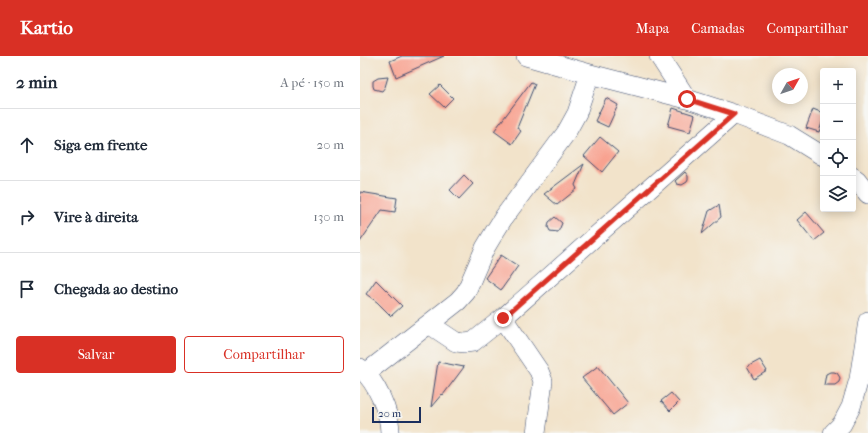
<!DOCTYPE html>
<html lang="pt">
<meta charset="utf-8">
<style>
body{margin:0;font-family:"IM FELL French Canon",serif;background:#f6f6f7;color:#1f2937}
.controls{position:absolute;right:12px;top:12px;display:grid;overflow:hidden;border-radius:4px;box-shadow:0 2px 10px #0003}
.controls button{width:36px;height:36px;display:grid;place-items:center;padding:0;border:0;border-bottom:1px solid #e0e1e3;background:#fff;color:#1f2937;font:20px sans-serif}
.compass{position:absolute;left:412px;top:12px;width:36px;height:36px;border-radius:50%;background:#fff;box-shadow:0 2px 10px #0003;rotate:50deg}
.scale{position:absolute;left:12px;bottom:10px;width:49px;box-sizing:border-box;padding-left:4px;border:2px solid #1b2f5e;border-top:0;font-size:11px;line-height:14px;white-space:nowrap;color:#1b2f5e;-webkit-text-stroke:3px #f6f6f2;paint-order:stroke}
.stop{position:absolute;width:12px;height:12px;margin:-9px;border:3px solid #d93025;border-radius:50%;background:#fff}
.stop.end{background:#d93025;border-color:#fff;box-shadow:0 1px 4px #0008}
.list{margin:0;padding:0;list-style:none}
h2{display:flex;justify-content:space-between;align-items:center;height:52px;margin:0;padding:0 16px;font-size:17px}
h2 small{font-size:13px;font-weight:400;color:#747a83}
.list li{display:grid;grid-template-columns:26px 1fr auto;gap:12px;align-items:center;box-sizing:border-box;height:72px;padding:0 16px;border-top:1px solid #e0e1e3}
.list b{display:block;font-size:15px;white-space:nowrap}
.list em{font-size:13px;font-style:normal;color:#747a83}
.actions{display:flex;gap:8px;padding:12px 16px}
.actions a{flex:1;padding:9px 0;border:1px solid #d93025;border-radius:4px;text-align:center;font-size:14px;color:#d93025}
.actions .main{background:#d93025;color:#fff}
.icon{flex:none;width:22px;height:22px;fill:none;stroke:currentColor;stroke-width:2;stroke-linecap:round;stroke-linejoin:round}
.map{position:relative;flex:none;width:508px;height:377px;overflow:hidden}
header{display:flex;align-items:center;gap:24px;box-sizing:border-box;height:56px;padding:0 20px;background:#d93025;color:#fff}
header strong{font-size:19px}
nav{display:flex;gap:22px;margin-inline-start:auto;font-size:14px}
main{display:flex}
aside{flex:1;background:#fff}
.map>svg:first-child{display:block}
.building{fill:#f8a290}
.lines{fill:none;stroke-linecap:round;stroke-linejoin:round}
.minor-casing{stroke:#3b4a6e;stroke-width:20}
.minor{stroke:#fff;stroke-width:19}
.route{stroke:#d93025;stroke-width:5}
</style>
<header>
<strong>Kartio</strong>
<nav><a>Mapa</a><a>Camadas</a><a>Compartilhar</a></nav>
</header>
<main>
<aside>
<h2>2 min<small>A pé · 150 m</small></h2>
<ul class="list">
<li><svg class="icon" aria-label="ahead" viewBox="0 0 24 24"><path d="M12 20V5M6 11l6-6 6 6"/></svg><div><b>Siga em frente</b></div><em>20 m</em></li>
<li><svg class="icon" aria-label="right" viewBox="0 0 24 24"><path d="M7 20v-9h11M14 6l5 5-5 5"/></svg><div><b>Vire à direita</b></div><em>130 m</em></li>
<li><svg class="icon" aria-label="arrive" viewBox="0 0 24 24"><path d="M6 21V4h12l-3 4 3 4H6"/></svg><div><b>Chegada ao destino</b></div></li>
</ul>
<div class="actions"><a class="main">Salvar</a><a>Compartilhar</a></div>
</aside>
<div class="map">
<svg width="508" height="377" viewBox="0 0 508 377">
<rect width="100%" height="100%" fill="#f6f6f2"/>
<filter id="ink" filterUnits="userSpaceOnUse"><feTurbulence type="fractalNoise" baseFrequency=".025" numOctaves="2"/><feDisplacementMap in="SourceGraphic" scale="8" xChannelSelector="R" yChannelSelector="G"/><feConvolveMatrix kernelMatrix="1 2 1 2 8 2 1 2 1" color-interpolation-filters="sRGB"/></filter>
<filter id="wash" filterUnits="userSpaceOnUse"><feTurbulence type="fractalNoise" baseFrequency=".012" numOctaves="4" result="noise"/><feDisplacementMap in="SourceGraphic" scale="16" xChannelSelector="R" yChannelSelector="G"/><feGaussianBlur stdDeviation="0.9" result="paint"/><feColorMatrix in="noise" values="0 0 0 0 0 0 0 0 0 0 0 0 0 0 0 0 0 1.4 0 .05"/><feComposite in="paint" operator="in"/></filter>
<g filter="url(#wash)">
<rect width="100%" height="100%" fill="#f2e3ca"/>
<g id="blocks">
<path class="building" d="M42,0H84L36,21L30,5Z
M28,21L25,31L22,35L14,33L13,30V25L18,22Z
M171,26L175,28L157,72L161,75L152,88L134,75Z
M80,29L93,42L84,51L70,38Z
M246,42L258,49L248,71L235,65Z
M313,52L335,59L330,76L308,70Z
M453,53L463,57V64L459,76L446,72Z
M240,81L258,96L242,116L224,100Z
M224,108L215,129L217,133L197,149L184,138Z
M325,116L328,120V124L327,126L322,129L317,128L315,125Z
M104,119L113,128L99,143L90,134Z
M0,136L37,142L35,156L22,154L0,186Z
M359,149L361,161L342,178L349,155Z
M446,156L464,177L454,185L437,164Z
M195,161L202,167L200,172L198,176L190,175L188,171L189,166Z
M141,199L158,210L141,234L125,222Z
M16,224L42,250L31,260L17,246L6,238Z
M400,304L407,315L394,323L387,311Z
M78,306L104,311L83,339L82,338L71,351Z
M238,310L268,347L253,359L222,322Z
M470,316H474L477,317L479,320L480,322L479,326L475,329H464L466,318Z
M311,337L319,346L310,355L301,345Z"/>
</g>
</g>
<g filter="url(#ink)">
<use href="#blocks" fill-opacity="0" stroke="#3b4a6e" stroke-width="1"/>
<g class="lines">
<defs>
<path id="minor" d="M166,0L230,18L327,43L374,58L429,79L463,100
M299,0L327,43
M493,121L497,124L508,138
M143,262L179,315L183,325L176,377
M69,268L96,286L105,287L113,286L143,262L374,58
M0,312C16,325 30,356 30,377
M6,317L98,245L106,236L125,192L134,177L144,161L206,77L217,57L230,18
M473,377L482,368L491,351L499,323L508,265"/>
</defs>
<use href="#minor" class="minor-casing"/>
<use href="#minor" class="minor"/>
</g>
</g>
<g class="lines" filter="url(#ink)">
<path class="route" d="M143,262L374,58L327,43"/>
</g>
</svg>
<div class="controls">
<button>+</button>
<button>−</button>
<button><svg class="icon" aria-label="locate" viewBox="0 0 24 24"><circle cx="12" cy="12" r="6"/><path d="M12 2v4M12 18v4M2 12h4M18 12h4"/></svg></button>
<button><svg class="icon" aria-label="layers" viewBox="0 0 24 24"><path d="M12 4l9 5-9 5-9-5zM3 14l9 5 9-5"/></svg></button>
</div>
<svg class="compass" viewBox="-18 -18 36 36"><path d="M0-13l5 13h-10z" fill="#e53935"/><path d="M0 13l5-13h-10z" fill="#747a83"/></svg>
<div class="scale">20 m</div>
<div class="stop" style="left:327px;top:43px"></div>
<div class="stop end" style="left:143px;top:262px"></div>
</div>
</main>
